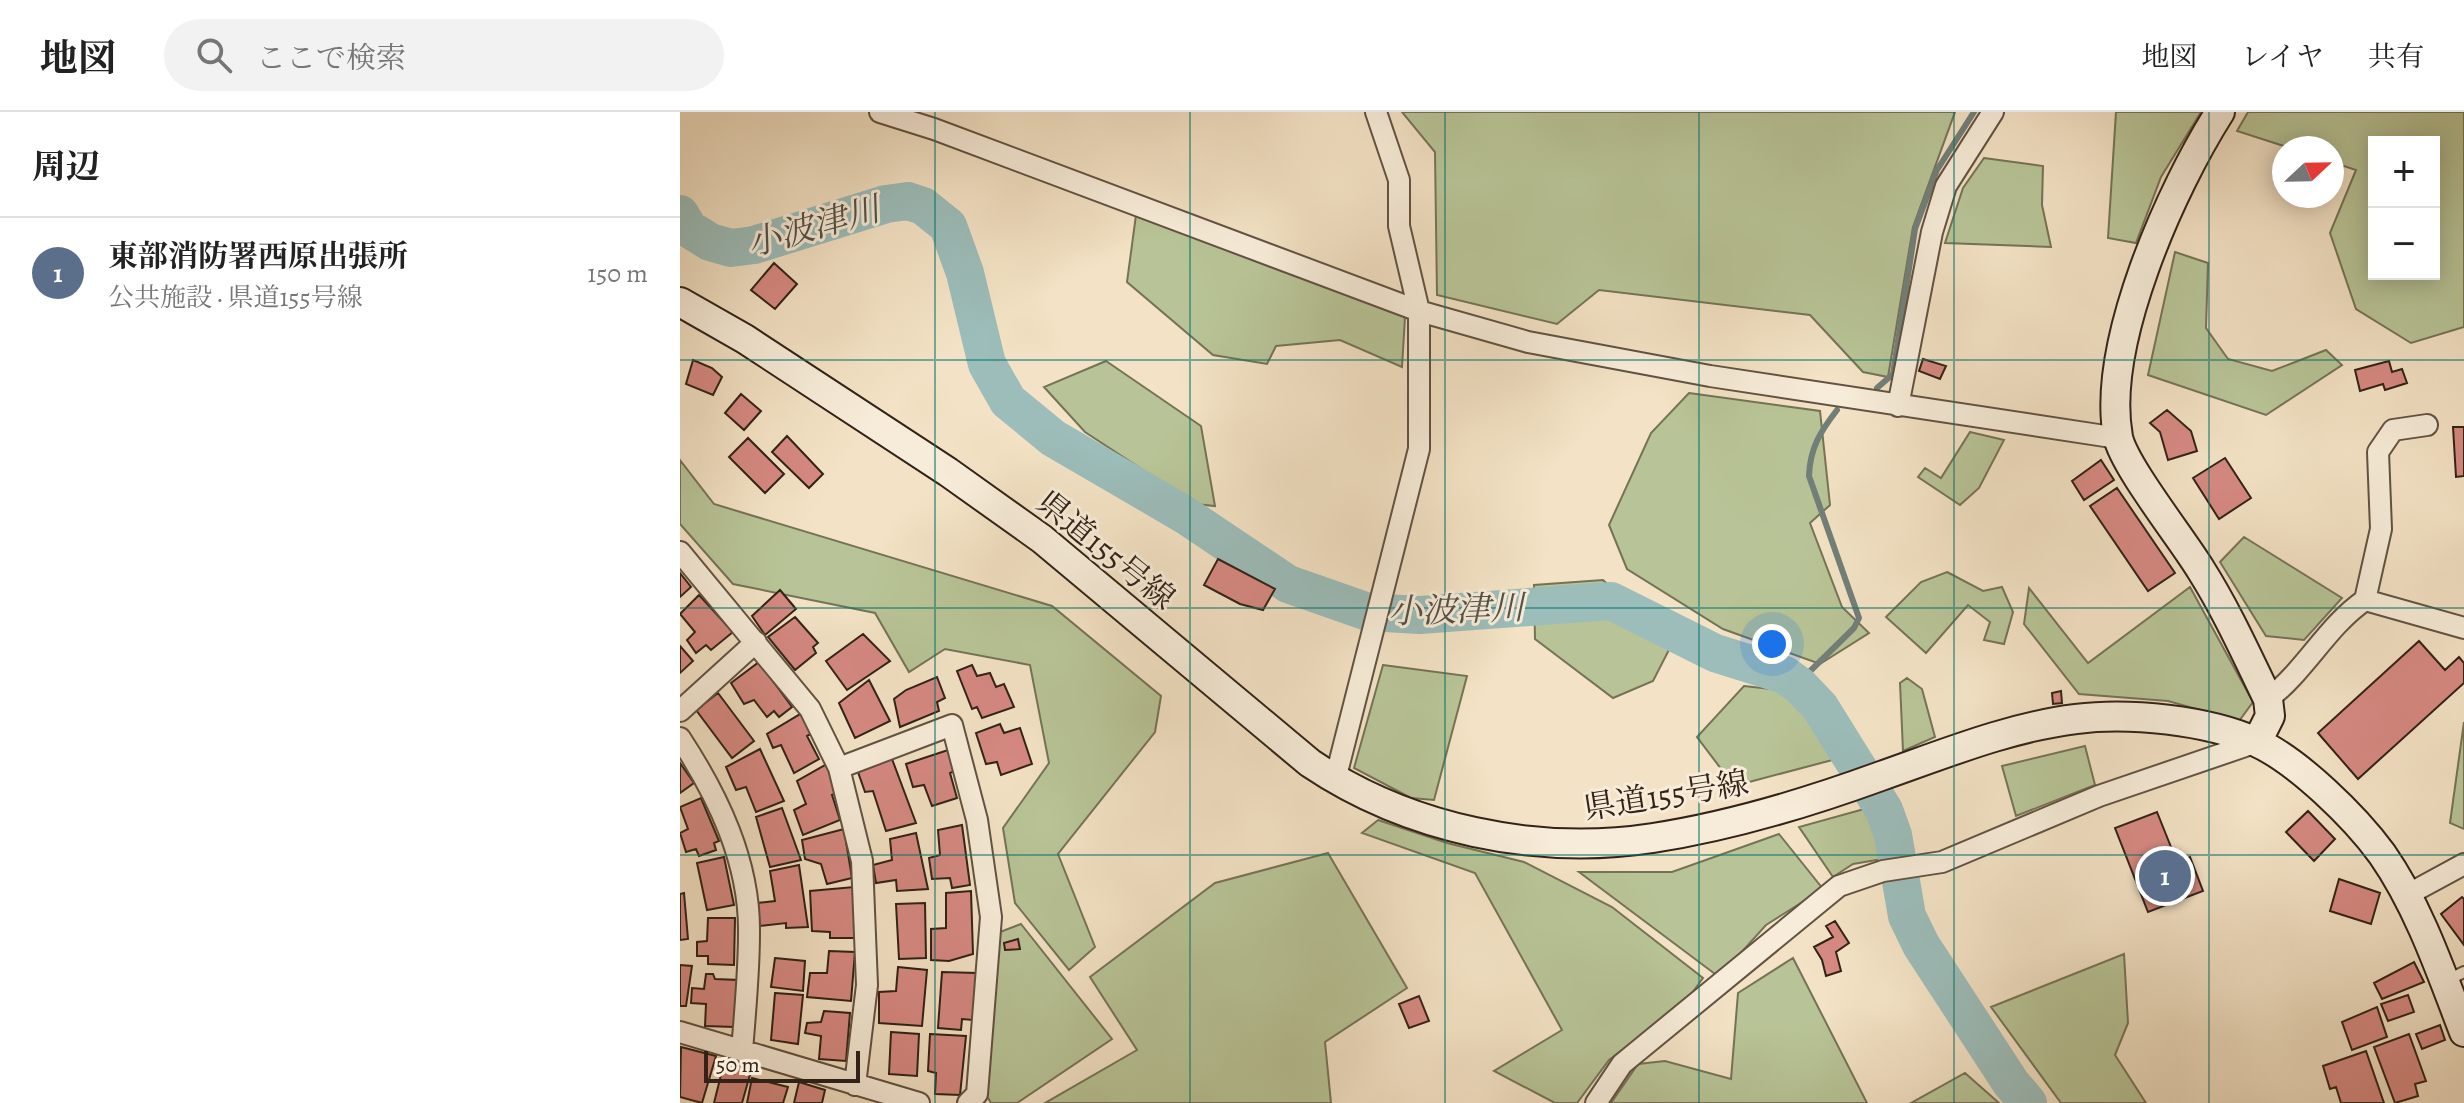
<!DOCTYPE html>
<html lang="ja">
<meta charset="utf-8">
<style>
body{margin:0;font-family:Alegreya,"Noto Serif JP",serif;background:#f2f2f2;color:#222}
.controls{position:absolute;right:24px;top:24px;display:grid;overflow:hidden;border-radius:0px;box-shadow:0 4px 20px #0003}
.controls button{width:72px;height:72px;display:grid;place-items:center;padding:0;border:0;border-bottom:2px solid #e0e0e0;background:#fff;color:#222;font:40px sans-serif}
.compass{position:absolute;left:1592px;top:24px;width:72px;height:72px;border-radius:50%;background:#fff;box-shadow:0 4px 20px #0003;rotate:68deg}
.scale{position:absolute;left:24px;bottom:20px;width:156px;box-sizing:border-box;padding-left:8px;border:4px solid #322217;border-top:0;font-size:22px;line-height:28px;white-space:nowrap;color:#322217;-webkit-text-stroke:6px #f7ecd9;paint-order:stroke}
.you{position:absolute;left:1092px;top:532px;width:28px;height:28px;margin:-20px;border:6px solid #fff;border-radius:50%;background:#1a73e8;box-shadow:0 0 0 12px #1a73e833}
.badge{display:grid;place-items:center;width:52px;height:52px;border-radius:50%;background:#8f2418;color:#fff;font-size:26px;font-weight:700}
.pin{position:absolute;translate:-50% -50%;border:4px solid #fff;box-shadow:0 2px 8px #0006}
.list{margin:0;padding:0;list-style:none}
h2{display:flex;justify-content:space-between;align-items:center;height:104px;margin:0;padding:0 32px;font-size:34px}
h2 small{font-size:26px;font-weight:400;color:#767676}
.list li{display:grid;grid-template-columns:52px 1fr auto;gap:24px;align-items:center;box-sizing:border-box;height:112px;padding:0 32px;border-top:2px solid #e0e0e0}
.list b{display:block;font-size:30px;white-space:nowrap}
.list p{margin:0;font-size:26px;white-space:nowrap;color:#767676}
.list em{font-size:26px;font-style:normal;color:#767676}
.icon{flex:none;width:44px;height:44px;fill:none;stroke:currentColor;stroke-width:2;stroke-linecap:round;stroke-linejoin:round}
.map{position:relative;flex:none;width:1784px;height:991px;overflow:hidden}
header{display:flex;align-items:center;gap:48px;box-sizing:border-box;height:112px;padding:0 40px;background:#fff;border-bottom:2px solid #e0e0e0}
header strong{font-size:38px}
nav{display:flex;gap:44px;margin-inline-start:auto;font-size:28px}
.search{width:560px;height:72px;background:#f2f2f2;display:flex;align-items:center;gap:20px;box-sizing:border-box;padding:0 28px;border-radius:44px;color:#767676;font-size:30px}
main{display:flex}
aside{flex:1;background:#fff}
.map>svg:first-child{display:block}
.green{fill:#b8c497;stroke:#757357;stroke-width:2;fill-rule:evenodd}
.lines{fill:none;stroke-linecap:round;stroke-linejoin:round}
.stream{stroke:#727f79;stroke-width:6}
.river{stroke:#9cbdba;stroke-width:38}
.building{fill:#d68982;stroke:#322217;stroke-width:2}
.lane-casing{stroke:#625242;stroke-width:14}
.street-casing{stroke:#625242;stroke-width:24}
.secondary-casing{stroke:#322217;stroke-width:32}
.lane{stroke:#f7ecd9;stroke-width:10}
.street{stroke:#f7ecd9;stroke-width:20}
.secondary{stroke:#f7ecd9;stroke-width:28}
.grid{fill:none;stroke:#0f766e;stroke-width:2;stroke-opacity:0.55}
.labels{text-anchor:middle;stroke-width:6;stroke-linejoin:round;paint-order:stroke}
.street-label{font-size:32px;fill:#322217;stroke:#f7ecd9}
.water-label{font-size:34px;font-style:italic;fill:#525048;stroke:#f7ecd9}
</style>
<header>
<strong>地図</strong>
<div class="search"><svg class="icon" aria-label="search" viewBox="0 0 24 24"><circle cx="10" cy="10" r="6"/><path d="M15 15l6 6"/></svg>ここで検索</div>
<nav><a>地図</a><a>レイヤ</a><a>共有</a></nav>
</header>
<main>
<aside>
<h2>周辺<small></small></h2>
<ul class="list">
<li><span class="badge" style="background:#5c6f8a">1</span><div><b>東部消防署西原出張所</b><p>公共施設 · 県道155号線</p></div><em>150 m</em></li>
</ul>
</aside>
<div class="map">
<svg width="1784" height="991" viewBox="0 0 1784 991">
<rect width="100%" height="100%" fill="#f3e2c5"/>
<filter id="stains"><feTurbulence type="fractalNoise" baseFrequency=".0025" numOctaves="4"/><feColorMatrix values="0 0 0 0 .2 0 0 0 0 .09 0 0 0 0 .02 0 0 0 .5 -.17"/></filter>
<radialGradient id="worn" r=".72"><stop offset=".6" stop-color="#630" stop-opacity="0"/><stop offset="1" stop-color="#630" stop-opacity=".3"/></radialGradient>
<path class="green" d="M722,0H1275L1233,115L1208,265L1183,260L1130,203L919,178L877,212L757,183L755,40Z
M1436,0H1521L1481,65L1456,131L1428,126Z
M1568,0H1784V215L1731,231L1676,197L1650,121L1676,58L1652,50V36H1610L1557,19ZM1694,30H1754V162H1694Z
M1304,46L1363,54L1362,93L1371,135L1265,131L1283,76Z
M456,103L725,205L722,255L660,228L596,234L587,252L533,243L447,170Z
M1495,140L1528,151L1526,216L1548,247L1592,259L1646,238L1662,253L1586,303L1468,263Z
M426,249L521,314L535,394L515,392L405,320L364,275Z
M1009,281L1140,299L1150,393L1130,411L1162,495L1189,521L1140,552L1043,517L947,457L929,413L971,321Z
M1290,320L1324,328L1299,376L1280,393L1238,365L1245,356L1261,366Z
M0,348L34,392L372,494L481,584L475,620L378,742L415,835L389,858L335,791L323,716L369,651L350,553L265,537L229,560L195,501L53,472L0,412Z
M1564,425L1662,486L1624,528L1586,524L1540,450Z
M1267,460L1303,479L1322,475L1333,500L1324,532L1304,528L1310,510L1288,493L1246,541L1206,505L1241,470Z
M923,468L992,532L973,569L933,586L855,527L854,473Z
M1510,475L1573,590L1559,609L1488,589L1399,582L1344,512L1349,476L1408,551Z
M703,553L787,564L754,688L731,686L674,656Z
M1227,566L1242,577L1255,625L1223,639L1220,571Z
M1064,574L1144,583L1175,642L1054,674L1017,625Z
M1784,610V717L1770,711Z
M1405,634L1415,673L1336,704L1322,654Z
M1213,689L1232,742L1173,752L1153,765L1119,715Z
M698,708L767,731L844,750L932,795L1023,866L1004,892L929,948L897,991H875L814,959L882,918L795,761L682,721Z
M1099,722L1143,777L1086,813L1039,865L899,760H992Z
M648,741L727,876L645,930L651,991H365L457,938L410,865L535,771Z
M341,812L432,927L337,991H311L307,984L320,820Z
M1444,842L1448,911L1435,943L1466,991H1381L1311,895Z
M1113,846L1187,991H931L958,952L985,949L1051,967L1058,881Z
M1285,961L1319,991H1231Z"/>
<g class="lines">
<path class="stream" d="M1197,276L1213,262L1235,117L1257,58L1294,0
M1117,572L1174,516L1179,506L1129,364C1130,336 1140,320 1157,298"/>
<path class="river" d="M0,102L9,117L30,130L51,136L74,133L206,92L228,89L243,94L268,114L285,161L307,252L328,289L373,326L505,403L608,472L688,500L740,503L931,489L1035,541L1105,563L1120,574L1140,595L1204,698L1213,723L1227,804L1241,833L1331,971L1348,991"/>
</g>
<path class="building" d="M94,151L117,172L95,197L71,178Z
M1243,247L1266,254L1260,267L1239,259Z
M13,248L32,256L42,265L33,283L6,272Z
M1709,249L1712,260L1722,257L1727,271L1705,278L1703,272L1680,279L1675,258Z
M61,282L81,299L64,318L45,301Z
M1487,298L1511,319L1517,339L1488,348L1480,320L1470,311Z
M1773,315H1784V364L1776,365Z
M107,324L143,362L129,376L92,340Z
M68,326L104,362L85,381L49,345Z
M1545,346L1571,386L1539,407L1513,366Z
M1421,348L1434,368L1404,388L1392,369Z
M1437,376L1495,461L1468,479L1410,394Z
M538,447L595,477L583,498L560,492L524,473Z
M0,461L11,475L0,485Z
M100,478L116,497L85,523L72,504Z
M19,483L53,520L31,538L26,533L16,541L7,528L15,520L0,502Z
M115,505L138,531L133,535L136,541L115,558L88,525Z
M183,522L210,549L167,578L146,549Z
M1739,529L1765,558L1779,545L1784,551V571L1678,667L1638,621Z
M0,534L13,549L0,561Z
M79,550L112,595L99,605L94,599L87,605L74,588L64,592L51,571Z
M292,553L297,564L310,561L316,575L324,572L334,595L302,606L297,595L292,597L277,559Z
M257,565L265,586L257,590L259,599L220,615L214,587L226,578Z
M189,568L210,609L175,626L159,591Z
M1381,579L1382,591L1373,592L1372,581Z
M38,581L74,629L52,646L16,598Z
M122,601L133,621L127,624L139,647L114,661L101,633L93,636L87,622Z
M320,612L324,621L340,616L352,652L321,663L317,650L306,652L296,621Z
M80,637L104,689L76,700L66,675L56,678L46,655Z
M271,637L277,658L270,661L277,686L252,694L244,673L233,675L226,652Z
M212,647L236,711L206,719L193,679L185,680L178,660Z
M0,651L14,671L0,681Z
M147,652L158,681L152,683L160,708L123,723L114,698L126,692L117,669Z
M21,686L39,729L34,731L36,738L19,744L16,737L6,740L0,721L8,717L0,695Z
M102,696L121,748L90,755L76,705Z
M1628,699L1655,727L1634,749L1606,720Z
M1477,700L1497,750L1510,745L1523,779L1468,800L1435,716Z
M282,713L290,773L272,776L270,766L252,767L249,746L260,743L258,718Z
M164,717L172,766L147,772L141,752L125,747L122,728Z
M236,721L248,777L217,779L216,768L196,771L193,753L212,748L210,727Z
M44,745L54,793L27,798L17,751Z
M119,753L128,815L106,816V811L80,814L77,791L95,789L90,759Z
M1659,767L1700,781L1691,812L1650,799Z
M174,775L176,826H150V820L132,819L130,779Z
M291,779L293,842L269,849L251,848V817L266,816V781Z
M4,781L8,827L0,828V782Z
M1782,785L1784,787V833L1761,802Z
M245,791L246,846L219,847L216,792Z
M28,806H55L54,853L28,852V844H17V830L27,829Z
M1155,809L1169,831L1156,840L1161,859L1146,864L1142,848L1134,835L1153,825L1146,814Z
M338,827L340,837L325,838L324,831Z
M149,839L175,840L171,889L127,885L130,861H147Z
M95,846L125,849L123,879L91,875Z
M1734,850L1744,870L1702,887L1694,871Z
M0,853L12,854L6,894H0Z
M218,855L247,858L242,914L199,911V880L216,879Z
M262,860L297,861L293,908L282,907L281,918L258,916Z
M26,862H33L35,867L59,868L54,915L25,914L26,892L11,891L12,876L24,877Z
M95,881L123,883L118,932L91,928Z
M1728,883L1734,900L1708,909L1701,892Z
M739,884L749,909L729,916L719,892Z
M1697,895L1707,925L1672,938L1662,910Z
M144,899L170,901L166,949L139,947L141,924L125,921L127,911L141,910Z
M1760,913L1765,928L1742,937L1736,922Z
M211,920L239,922L237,964L209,962Z
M250,922L286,924L280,983L255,982L256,961L248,959Z
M1729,922L1746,969L1735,972L1738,984L1715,991L1694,935Z
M1,935L36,944L22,991L0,985Z
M1686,939L1704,991H1661L1656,975L1650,977L1643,954Z
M58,949L73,952L62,991H34L42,959L54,962Z
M72,966L108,975L103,991H67Z
M119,970L145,978L142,991H114Z"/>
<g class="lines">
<defs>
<path id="lane" d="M1766,869L1784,860"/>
<path id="street" d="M200,0L254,17L739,199L848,230L1030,264L1438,326
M1218,294L1252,120L1266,74L1313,0
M0,440L130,597L159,656L182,749L187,873L175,973
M1685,488L1701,417L1698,340L1713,318L1747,313
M1588,587C1625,559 1647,514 1685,488L1784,516
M0,599L76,530
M0,626C38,684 70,750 69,821C69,861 65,900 62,939
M159,656L272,613L297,708L311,805L297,982L288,991
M655,668L739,337V199L719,114V68L696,0
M1727,783L1784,752
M0,920L239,991
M916,991L942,952L1159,774L1203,759L1262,750L1419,684L1577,630"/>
<path id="secondary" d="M1540,0C1491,77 1421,232 1438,325C1444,354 1503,428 1521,458C1547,499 1567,544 1588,587L1590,604L1577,630
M0,190L65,227L268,360L362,427L630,651C728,717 856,744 973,726C1051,714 1127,691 1201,664C1264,642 1330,615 1396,607C1448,600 1528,608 1576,630C1618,649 1675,705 1702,742C1739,795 1761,860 1784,920"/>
</defs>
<use href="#lane" class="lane-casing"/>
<use href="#street" class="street-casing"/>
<use href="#secondary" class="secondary-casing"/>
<use href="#lane" class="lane"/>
<use href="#street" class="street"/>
<use href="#secondary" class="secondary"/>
</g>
<path class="grid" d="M255,0V991M510,0V991M765,0V991M1019,0V991M1274,0V991M1529,0V991M0,248H1784M0,496H1784M0,743H1784"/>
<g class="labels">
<g class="street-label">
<text transform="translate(426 438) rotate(39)" y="11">県道155号線</text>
<text transform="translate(986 683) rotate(-9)" y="11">県道155号線</text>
</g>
<g class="water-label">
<text transform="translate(133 114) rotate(-16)" y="12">小波津川</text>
<text transform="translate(776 497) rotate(-2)" y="12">小波津川</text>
</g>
</g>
<rect width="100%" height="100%" filter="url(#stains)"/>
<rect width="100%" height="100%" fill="url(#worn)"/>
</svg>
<div class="controls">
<button>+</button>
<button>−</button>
</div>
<svg class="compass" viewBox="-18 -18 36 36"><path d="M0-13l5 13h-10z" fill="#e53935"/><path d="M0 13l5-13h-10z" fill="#767676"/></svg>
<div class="scale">50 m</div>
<div class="you"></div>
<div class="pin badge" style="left:1485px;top:764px;background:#5c6f8a">1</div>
</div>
</main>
